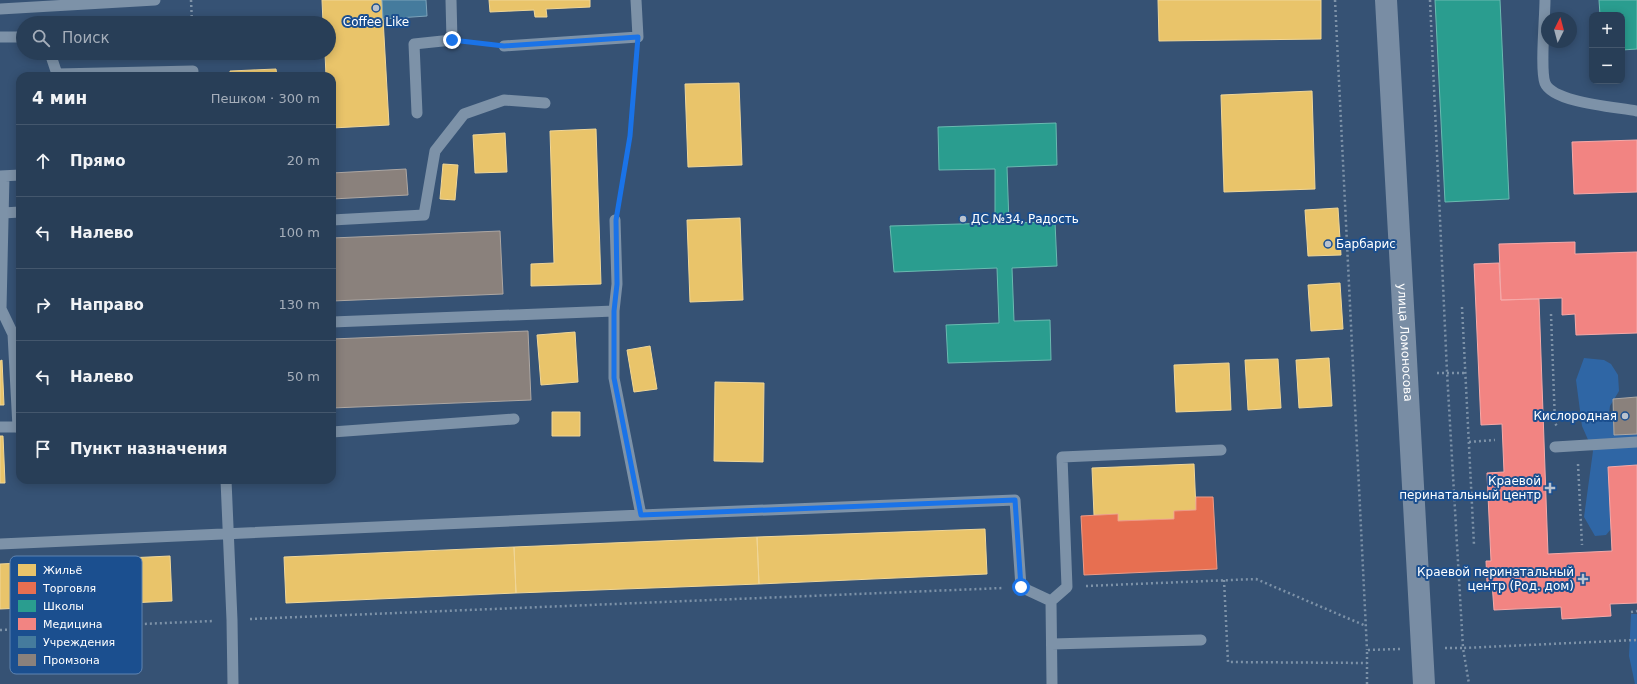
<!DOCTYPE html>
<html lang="ru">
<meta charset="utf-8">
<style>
body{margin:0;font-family:"DejaVu Sans",sans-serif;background:#344961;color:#f1f3f6}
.controls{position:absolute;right:12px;top:12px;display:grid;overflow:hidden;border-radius:8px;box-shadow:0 2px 10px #0003}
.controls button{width:36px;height:36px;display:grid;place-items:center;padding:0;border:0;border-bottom:1px solid #44576d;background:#283e57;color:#f1f3f6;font:20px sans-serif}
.compass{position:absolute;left:1541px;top:12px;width:36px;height:36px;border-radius:50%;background:#283e57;box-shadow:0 2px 10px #0003;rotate:6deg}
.stop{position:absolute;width:12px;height:12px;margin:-9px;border:3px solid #1a73e8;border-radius:50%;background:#fff}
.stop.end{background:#1a73e8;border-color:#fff;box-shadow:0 1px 4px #0008}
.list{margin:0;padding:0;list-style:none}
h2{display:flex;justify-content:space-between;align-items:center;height:52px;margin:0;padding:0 16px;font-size:17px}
h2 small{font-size:13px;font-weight:400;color:#a5aeba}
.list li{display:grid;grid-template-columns:26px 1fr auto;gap:12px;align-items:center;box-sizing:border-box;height:72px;padding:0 16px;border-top:1px solid #44576d}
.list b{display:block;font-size:15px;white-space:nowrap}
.list em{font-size:13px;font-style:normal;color:#a5aeba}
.icon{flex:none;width:22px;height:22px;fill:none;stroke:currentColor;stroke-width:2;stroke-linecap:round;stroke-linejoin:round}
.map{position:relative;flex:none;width:1637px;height:684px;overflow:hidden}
.search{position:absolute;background:#283e57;box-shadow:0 2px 10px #0003;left:16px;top:16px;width:320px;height:44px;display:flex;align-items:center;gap:10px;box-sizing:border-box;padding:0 14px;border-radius:22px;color:#a5aeba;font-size:15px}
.panel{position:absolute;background:#283e57;box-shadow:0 2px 10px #0003;left:16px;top:72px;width:320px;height:412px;border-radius:12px}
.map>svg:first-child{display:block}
.green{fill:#2f66a5}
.homes{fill:#e9c46a;stroke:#f0d697}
.shops{fill:#e76f51;stroke:#ee9a85}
.schools{fill:#2a9d8f;stroke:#6abab1}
.health{fill:#f28482;stroke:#f6a9a8}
.public{fill:#457b9d;stroke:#7da3ba}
.industry{fill:#8a817c;stroke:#ada7a3}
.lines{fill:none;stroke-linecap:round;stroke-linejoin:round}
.path{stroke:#7d92a8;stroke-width:2.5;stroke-dasharray:2 3;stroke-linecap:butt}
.lane{stroke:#7d92a8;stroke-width:11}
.secondary{stroke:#798da4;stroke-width:22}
.route{stroke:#1a73e8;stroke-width:5}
.poi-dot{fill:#b9c2ce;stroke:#1b4f8f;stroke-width:1.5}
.labels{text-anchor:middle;stroke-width:4;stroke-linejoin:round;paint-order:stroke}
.poi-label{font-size:12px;fill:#fff;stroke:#1b4f8f;text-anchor:end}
.street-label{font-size:12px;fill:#fff;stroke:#1b4f8f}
.key{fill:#1b4f8f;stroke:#5f84b1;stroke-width:1}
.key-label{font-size:11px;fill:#fff}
</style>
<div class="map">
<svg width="1637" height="684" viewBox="0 0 1637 684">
<rect width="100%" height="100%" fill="#365274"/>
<path class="green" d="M1584,358L1604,360L1611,364L1618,375L1619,391L1610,406L1608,421L1637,426V479L1616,523L1606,535L1595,536L1584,517L1593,451L1582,426L1576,380Z
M1631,614H1637V684H1635L1629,656Z"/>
<path class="homes" d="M322,0H382L389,125L332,128V76H326L325,53H329V23H323Z
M489,0H590V7L546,9L547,17H535L534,10L490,12Z
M1158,0H1321V39L1159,41Z
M276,69L277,76H230V71Z
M739,83L742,165L688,167L685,84Z
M1312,91L1315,189L1224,192L1221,95Z
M596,129L601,284L531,286V264L554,263L550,131Z
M505,133L507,172L475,173L473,135Z
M443,164L458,165L455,200L440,199Z
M1338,208L1341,255L1308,256L1305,210Z
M740,218L743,300L690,302L687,220Z
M1340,283L1343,329L1311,331L1308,285Z
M575,332L578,382L541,385L537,335Z
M650,346L657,389L634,392L627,350Z
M1329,358L1332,406L1299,408L1296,360Z
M1278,359L1281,408L1248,410L1245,360Z
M2,360L4,405H0V361Z
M1229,363L1231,410L1176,412L1174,365Z
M715,382L764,383L763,462L714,461Z
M552,412H580V436H552Z
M0,436H3L5,483H0Z
M1194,464L1196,510L1174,511V519L1118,521V514L1094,515L1092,468Z
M985,529L987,574L759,584L757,537Z
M757,537L759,584L516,593L514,547Z
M514,547L516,593L286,603L284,557Z
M170,556L172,601L0,609V564Z"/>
<path class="shops" d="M1196,497H1213L1217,569L1084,575L1081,516L1118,514V521L1174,519V511L1196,510Z"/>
<path class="schools" d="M1435,0H1500L1509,199L1445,202Z
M1599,0H1637V49L1622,50V15H1600Z
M1056,123L1057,165L1007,167L1009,223L1055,222L1057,266L1012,268L1014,321L1050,320L1051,360L948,363L946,325L999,323L997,268L894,272L890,226L995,223V169L939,170L938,127Z"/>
<path class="health" d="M1637,140V192L1574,194L1572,142Z
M1575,242V254L1637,252V333L1576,335L1575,314L1562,315V298L1501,300L1499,244Z
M1499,263L1501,300L1539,299L1548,554L1612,551L1608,467L1637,465V603L1610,604L1611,616L1562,619L1561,607L1494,610L1492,583H1487L1486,561H1491L1487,473L1504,472L1502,424L1481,425L1474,264Z"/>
<path class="public" d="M382,0H426L427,16L383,19Z"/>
<path class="industry" d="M406,169L408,195L332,199V173Z
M500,231L503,294L332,301V238Z
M528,331L531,400L332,408V339Z
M1637,397V434L1614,435L1613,399Z
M36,480H183V483Z"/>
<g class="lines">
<path class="path" d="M191,0L192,23
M1335,0L1367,650
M1430,0L1447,372L1463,648L1637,640
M470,42L487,44
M619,202L630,136L636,54
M1462,307L1474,545
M1551,314L1555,423L1558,428
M1437,373H1466
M1469,442L1495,440
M1578,464L1582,545
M1224,580L1228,662L1367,663
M1086,586L1256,579L1366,626
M1631,612L1637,611
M250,619L1003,588
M0,630L213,621
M1445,648H1463L1469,684
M1367,684V650L1400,649"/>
<path class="lane" d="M1545,0C1545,17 1540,70 1545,83C1553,103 1617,107 1637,111
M0,9L155,0
M0,37H23
M504,46L638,37L636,0
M50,53L57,74L193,71
M417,113L414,44L452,40L451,0
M0,176L20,175
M4,176L1,309L13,334L18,427L20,429
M3,213L20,212
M332,220L424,215L435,151L464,114L504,100L545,103
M615,220L617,284L614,311V378L641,515
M332,322L614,311
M0,427H18
M332,432L514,419
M1555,447L1637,442
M226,480L232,620L233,684
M0,544L641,515L1015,500L1021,587L1051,601L1052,684
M1051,601L1067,587L1062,457L1221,450
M1052,644L1201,640"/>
<path class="secondary" id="s1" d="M1386,0L1424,684"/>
</g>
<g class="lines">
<path class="route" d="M452,40L504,46L638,37L630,136L616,220L617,284L614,311V378L641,515L1015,500L1021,587"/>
</g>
<g class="poi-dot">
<circle cx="376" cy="8" r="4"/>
<circle cx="963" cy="219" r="4"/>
<circle cx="1328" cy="244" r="4"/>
<circle cx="1625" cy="416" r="4"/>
<path d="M1548 482h4v4h4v4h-4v4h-4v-4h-4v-4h4z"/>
<path d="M1581 573h4v4h4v4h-4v4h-4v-4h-4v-4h4z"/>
</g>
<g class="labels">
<g class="poi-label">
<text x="376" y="26" text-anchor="middle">Coffee Like</text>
<text x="971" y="223" text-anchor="start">ДС №34, Радость</text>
<text x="1336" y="248" text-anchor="start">Барбарис</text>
<text x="1617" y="420">Кислородная</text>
<text x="1541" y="485">Краевой<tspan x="1541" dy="14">перинатальный центр</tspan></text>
<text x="1574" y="576">Краевой перинатальный<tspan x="1574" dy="14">центр (Род. дом)</tspan></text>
</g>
<g class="street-label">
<text dy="4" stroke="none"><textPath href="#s1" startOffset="343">улица Ломоносова</textPath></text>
</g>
</g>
<rect x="10" y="556" width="132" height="118" rx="6" class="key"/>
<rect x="18" y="564" width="18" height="12" fill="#e9c46a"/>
<rect x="18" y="582" width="18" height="12" fill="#e76f51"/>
<rect x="18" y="600" width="18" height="12" fill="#2a9d8f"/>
<rect x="18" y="618" width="18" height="12" fill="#f28482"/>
<rect x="18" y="636" width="18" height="12" fill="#457b9d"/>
<rect x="18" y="654" width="18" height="12" fill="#8a817c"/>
<g class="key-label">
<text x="43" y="574">Жильё</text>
<text x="43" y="592">Торговля</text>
<text x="43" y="610">Школы</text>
<text x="43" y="628">Медицина</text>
<text x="43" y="646">Учреждения</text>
<text x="43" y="664">Промзона</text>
</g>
</svg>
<div class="controls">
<button>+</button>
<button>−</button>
</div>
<svg class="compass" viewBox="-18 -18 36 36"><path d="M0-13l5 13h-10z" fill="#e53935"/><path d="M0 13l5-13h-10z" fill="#a5aeba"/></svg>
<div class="stop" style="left:1021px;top:587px"></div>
<div class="stop end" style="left:452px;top:40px"></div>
<div class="search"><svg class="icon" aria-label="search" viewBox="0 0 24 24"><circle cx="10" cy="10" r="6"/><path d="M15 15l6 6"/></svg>Поиск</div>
<section class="panel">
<h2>4 мин<small>Пешком · 300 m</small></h2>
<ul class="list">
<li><svg class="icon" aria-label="ahead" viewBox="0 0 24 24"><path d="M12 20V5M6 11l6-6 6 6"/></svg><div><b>Прямо</b></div><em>20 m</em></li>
<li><svg class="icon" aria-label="left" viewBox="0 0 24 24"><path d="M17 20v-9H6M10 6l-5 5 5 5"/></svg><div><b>Налево</b></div><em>100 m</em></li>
<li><svg class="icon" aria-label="right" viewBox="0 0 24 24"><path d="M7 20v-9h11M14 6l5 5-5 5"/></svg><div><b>Направо</b></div><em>130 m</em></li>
<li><svg class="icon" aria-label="left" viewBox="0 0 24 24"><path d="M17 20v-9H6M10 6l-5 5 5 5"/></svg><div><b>Налево</b></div><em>50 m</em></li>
<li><svg class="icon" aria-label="arrive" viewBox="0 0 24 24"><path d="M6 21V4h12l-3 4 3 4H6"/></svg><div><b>Пункт назначения</b></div></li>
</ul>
</section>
</div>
